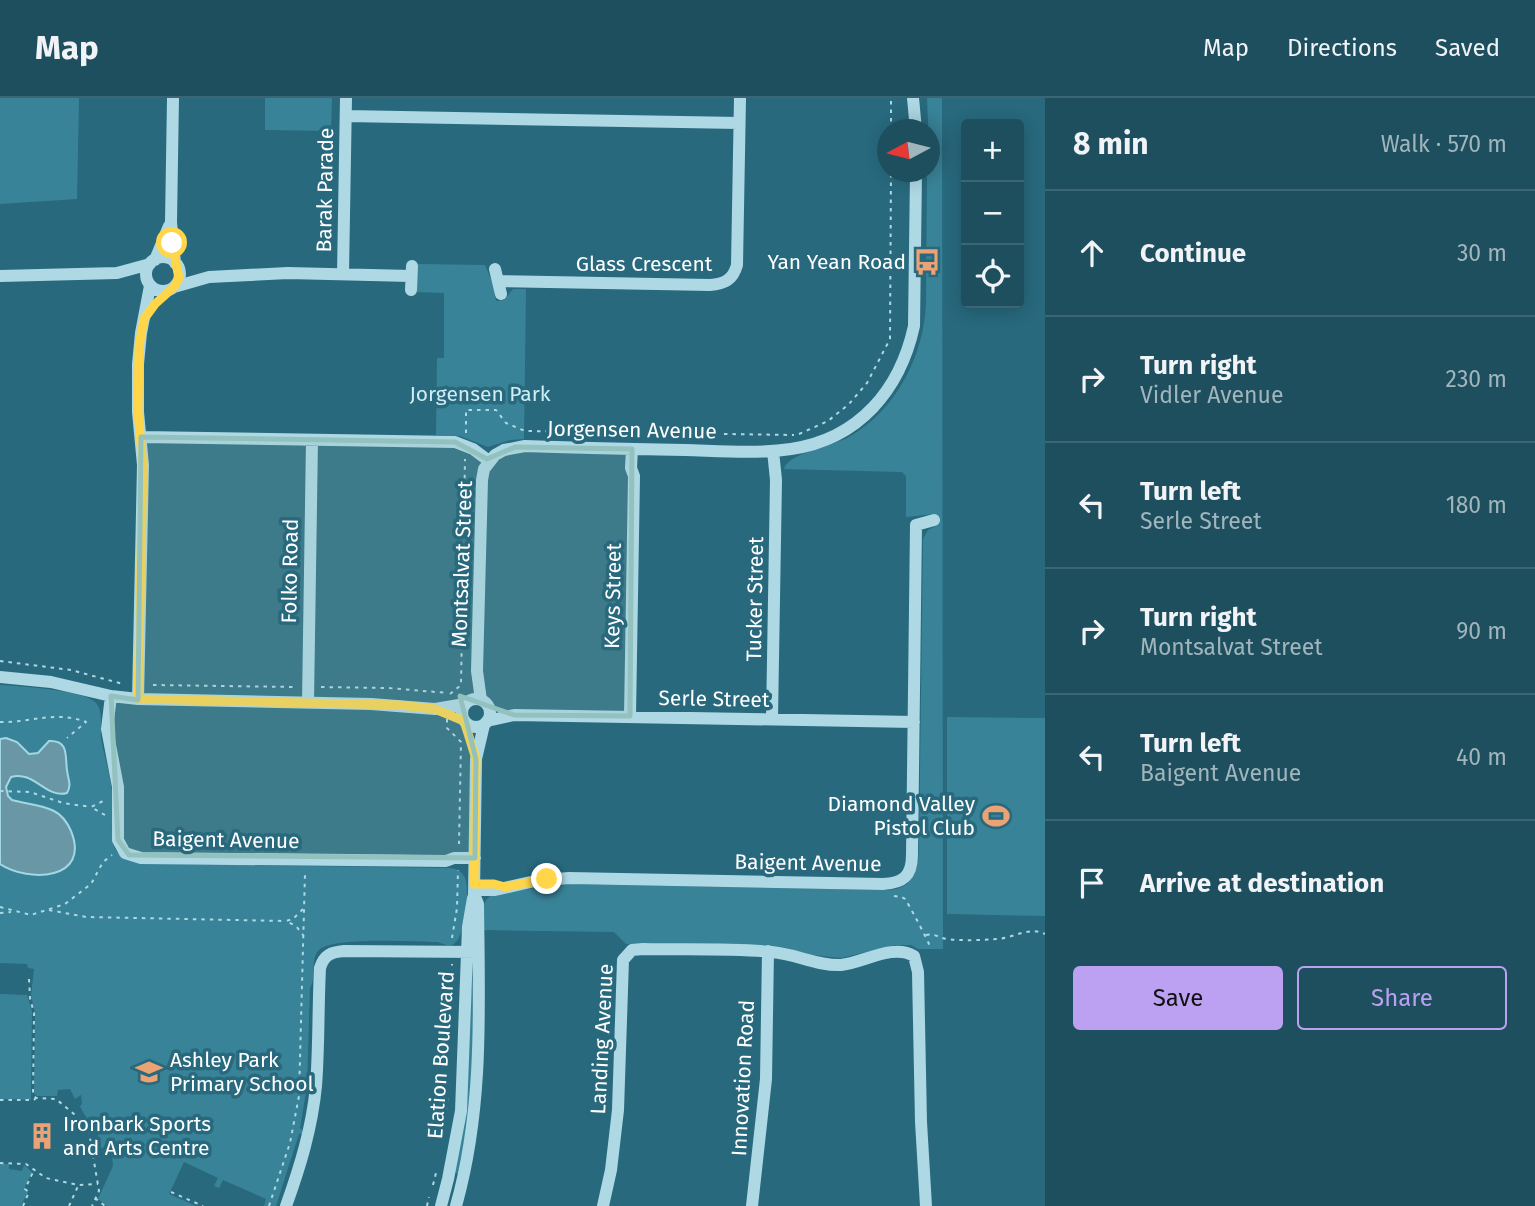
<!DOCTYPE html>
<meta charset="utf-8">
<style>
body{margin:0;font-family:"Fira Sans",sans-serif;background:#265664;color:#f1f3f6}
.controls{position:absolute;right:21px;top:21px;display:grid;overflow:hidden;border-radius:7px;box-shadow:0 4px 18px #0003}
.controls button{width:63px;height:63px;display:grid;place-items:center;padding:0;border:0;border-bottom:2px solid #3c6673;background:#1e4f5e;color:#f1f3f6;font:35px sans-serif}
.compass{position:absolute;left:877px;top:21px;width:63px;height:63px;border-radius:50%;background:#1e4f5e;box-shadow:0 4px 18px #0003;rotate:263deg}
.stop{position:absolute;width:21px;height:21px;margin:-16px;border:5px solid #ffd54a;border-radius:50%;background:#fff}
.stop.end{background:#ffd54a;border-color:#fff;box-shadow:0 2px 7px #0008}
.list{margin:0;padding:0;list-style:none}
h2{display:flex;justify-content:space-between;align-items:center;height:91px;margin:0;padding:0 28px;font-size:30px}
h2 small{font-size:23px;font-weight:400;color:#a1b5bc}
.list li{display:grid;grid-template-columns:46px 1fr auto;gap:21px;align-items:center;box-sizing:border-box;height:126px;padding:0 28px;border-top:2px solid #3c6673}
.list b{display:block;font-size:26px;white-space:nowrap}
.list p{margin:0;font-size:23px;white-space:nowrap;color:#a1b5bc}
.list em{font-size:23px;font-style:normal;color:#a1b5bc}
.actions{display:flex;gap:14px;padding:21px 28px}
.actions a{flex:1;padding:16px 0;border:2px solid #bca0f2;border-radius:7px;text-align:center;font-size:24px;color:#bca0f2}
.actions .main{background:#bca0f2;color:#111}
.icon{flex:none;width:38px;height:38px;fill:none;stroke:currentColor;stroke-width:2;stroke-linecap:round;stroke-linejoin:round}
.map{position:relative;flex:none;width:1045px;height:1108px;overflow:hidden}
header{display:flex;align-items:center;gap:42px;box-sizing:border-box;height:98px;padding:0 35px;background:#1e4f5e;border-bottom:2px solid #3c6673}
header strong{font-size:33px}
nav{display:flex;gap:38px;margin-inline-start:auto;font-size:24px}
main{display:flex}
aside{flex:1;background:#1e4f5e}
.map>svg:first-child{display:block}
.green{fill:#398398}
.water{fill:#6a97a5;stroke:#a2d7e4;stroke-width:2}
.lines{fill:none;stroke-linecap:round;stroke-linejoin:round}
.path{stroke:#aed8e4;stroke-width:2;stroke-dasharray:3.5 5;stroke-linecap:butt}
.minor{stroke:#aed8e4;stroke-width:12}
.route{stroke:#ffd54a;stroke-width:9}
.marked{fill:#93c1be;fill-opacity:0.2;stroke:#93c1be;stroke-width:5;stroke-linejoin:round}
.labels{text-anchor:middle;stroke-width:7;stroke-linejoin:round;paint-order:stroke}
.street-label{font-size:21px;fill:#fff;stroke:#28697d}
.poi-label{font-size:21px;fill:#fff;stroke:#28697d;text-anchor:end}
.park-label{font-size:21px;fill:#d0ecf4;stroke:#28697d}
</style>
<header>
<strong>Map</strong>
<nav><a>Map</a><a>Directions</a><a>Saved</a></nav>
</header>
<main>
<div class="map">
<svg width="1045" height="1108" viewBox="0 0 1045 1108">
<rect width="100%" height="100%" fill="#28697d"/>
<path class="green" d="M0,0H79L77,101L0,106Z
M265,0H332L331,33L265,32Z
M927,0H942L943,851H918L911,847H896L841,860L812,857L778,848L626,846L614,834L482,832C483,817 480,804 493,796L564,786L891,792C914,789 918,771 919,751L923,441L928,432L936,428L935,416L906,419V378L902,374L784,371C788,355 833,348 849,339C896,312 924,258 926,205L927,74H930Z
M418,166L485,167L494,188L496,203L504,202L513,191H526L524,341L510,342L488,349L460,338L436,337L437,260H444V195L415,194Z
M0,587C20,588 82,592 95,604C104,612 100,629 101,640C104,658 110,675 112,693C115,747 97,763 165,766L450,770C456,771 460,772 464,778C471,789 466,842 452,847C447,849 443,845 437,844C415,844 330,838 318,853C310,864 317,879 310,890L307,988L300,1030L304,1033L303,1036H299L276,1108H264L266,1101L223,1082L219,1090L214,1088L218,1080L184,1064L169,1096L196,1108H107L98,1101L113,1068L111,1049L99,1050L97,1027C90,1027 83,1015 80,1008L82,1006L81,997L75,1001L70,991L58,992L57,998H37L34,995L35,915L31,897L34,871L28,870L27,866L0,865Z
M947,619L1045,620V818L947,816Z
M473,876L472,1013L458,1076L454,1074Z
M0,896L27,897L32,913L31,1002L0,1001Z
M0,1066H9V1071L22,1073L24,1067L32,1074L24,1091L28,1094L21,1108H0Z"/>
<path class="water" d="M6,640L17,644L29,656L38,655L49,643C69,642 65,658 67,672C68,682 72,686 67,695C46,701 34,672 11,679L6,689L8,698L12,702C25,706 41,706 54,713C62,717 68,726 71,733C91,782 29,785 0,766V641Z"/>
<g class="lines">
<path class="path" d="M891,32V0
M466,335V312H496L506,325L525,333L794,337
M799,336L828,323L849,306L867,285L890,241L891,74
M0,563L71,572L123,586
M153,587L294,589
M321,589L388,590L448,595
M450,596L461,587L465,361
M447,621V630L461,644L459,746
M0,624C31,625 55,612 86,624L67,640
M0,693L30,694L63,705L91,709
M105,717L91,709L107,701
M894,798C898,799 901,798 905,801C907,803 930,846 931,851
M0,809L31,817L65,806L91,786L103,764L112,757
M303,811L293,821L286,823L296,828L303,837
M49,812L86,819L286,823
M0,815L11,814
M926,837C935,835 939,840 947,841C964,843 981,842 997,841C1014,840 1029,828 1045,836
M452,840L457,810L458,772
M29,881L30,900L34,915L33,997L36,1000L56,1001L88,1028L99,1093L92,1108
M452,910V866
M0,1002H34L36,1000
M444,1029L448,996
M0,1065L26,1066L46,1080L78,1087L98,1086
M433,1087L436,1075
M171,1094L203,1108
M95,1100L105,1108
M23,1108L29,1094L25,1091L34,1072
M69,1108L78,1088
M269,1108L290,1045L299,998L305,775
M427,1108L429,1099"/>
<path class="minor" d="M173,0L171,124L175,165
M913,0L916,32
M346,18L739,25
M146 176a17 17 0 1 1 34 0a17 17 0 1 1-34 0Z
M155,162L169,128
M495,171L501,196
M343,176L346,0
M0,178L117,175L150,166
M499,183L710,187C724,186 733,182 737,167L740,0
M174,189L209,179L288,175L411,178
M411,192L412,168
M141,339L455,344L473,351L489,363
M0,579L51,584L111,598L138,601L371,606L435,611L465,606
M111,598L107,631L118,689V742L125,755L141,760L446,763L454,760H475
M138,601L143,367L138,314V266L141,235L150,188
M462 615a14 14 0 1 1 28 0a14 14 0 1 1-28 0Z
M481,602L477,573L482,382L484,371L495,357L504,352L525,348C579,350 632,351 685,352C720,353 757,356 791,351C859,341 900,292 914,228L916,74
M308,604L312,342
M630,618L634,378L631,370L632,351
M772,621L776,382L773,353
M487,623L514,617L914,624
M474,792H495L535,783L569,780L883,786C903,785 912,778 912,757L916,427L934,422
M286,1108C300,1069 312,1030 316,988C319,949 318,910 320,870C324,857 331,854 344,853L478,854
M441,1108L448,1081L461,1013L468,829L473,800
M456,1108C484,1009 479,908 478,806L474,796L476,661L484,627
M603,1108L611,1072L618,1012L623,862L632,852L643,851C686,852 730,850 772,854C796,856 817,868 841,867C863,865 893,845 914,858L918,874L921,1024L926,1108
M752,1108L766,981L768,853"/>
</g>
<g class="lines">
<path class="route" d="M172,145L179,180L174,189L155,206L144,221L139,248L138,314L143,367L138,601L399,607L435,611L464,623L476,661L474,786H494L505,789L547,781"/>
</g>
<path class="marked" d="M141,339L455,344L487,361L515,349L632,351L630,618L514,617L460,598L476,661L475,760L129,757L118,742L111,598L138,602Z"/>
<defs>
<symbol id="bus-bare" viewBox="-9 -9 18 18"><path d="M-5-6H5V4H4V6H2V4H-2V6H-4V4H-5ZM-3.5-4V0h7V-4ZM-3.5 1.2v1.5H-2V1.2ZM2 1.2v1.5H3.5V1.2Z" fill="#eba274" stroke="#28697d" stroke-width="2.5" paint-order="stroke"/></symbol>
<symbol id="stadium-bare" viewBox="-9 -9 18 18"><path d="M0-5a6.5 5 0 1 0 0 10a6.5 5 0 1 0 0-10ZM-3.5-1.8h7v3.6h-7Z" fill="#eba274" stroke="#28697d" stroke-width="2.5" paint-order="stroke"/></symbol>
<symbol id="school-bare" viewBox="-9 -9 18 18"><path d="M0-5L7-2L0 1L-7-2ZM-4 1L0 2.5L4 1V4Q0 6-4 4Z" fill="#eba274" stroke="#28697d" stroke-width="2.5" paint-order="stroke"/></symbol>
<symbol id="building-bare" viewBox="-9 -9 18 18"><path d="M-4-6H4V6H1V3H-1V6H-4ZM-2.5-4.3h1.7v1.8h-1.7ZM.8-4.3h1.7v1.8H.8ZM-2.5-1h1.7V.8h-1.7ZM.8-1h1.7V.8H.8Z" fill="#eba274" stroke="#28697d" stroke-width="2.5" paint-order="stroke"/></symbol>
</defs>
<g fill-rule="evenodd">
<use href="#bus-bare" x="908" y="145" width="38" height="38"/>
<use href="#stadium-bare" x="977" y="699" width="38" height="38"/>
<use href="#school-bare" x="130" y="955" width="38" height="38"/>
<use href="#building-bare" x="23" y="1019" width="38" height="38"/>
</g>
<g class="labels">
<g class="street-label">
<text transform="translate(325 92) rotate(-89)" y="7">Barak Parade</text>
<text x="644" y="173">Glass Crescent</text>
<text transform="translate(632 332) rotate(1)" y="7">Jorgensen Avenue</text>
<text transform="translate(462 466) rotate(-88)" y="7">Montsalvat Street</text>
<text transform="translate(290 473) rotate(-89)" y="7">Folko Road</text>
<text transform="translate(613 498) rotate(-89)" y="7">Keys Street</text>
<text transform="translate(755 501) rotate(-89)" y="7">Tucker Street</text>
<text transform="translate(714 601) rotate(1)" y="7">Serle Street</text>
<text transform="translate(226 742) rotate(1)" y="7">Baigent Avenue</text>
<text transform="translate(808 765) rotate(1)" y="7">Baigent Avenue</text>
<text transform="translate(602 941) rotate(-87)" y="7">Landing Avenue</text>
<text transform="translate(441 957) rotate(-86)" y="7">Elation Boulevard</text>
<text transform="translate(743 980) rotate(-87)" y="7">Innovation Road</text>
</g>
<g class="poi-label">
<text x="906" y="171">Yan Yean Road</text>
<text x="975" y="713">Diamond Valley<tspan x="975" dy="24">Pistol Club</tspan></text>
<text x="170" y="969" text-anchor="start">Ashley Park<tspan x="170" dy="24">Primary School</tspan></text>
<text x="63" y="1033" text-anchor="start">Ironbark Sports<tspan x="63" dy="24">and Arts Centre</tspan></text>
</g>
<g class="park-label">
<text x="480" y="303">Jorgensen Park</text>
</g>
</g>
</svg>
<div class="controls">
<button>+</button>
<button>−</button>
<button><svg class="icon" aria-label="locate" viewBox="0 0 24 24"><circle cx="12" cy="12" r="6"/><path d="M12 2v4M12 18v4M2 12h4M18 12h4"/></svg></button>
</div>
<svg class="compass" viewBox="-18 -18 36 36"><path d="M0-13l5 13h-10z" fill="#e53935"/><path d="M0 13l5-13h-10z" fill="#a1b5bc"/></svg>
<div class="stop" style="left:172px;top:145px"></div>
<div class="stop end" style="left:547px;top:781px"></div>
</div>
<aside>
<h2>8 min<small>Walk · 570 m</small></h2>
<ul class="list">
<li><svg class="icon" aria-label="ahead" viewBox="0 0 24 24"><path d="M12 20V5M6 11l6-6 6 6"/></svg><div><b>Continue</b></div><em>30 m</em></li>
<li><svg class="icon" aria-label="right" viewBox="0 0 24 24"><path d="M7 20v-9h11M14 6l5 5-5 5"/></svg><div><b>Turn right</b><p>Vidler Avenue</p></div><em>230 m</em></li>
<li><svg class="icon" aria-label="left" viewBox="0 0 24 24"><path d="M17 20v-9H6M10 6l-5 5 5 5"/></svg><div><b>Turn left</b><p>Serle Street</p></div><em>180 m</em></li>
<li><svg class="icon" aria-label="right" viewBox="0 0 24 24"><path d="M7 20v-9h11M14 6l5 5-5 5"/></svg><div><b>Turn right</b><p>Montsalvat Street</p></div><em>90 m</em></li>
<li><svg class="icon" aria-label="left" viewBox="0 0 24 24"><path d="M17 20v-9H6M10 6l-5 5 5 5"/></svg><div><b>Turn left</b><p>Baigent Avenue</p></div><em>40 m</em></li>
<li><svg class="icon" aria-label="arrive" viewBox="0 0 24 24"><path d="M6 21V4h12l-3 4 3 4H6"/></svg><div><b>Arrive at destination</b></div></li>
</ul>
<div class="actions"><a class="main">Save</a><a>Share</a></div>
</aside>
</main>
